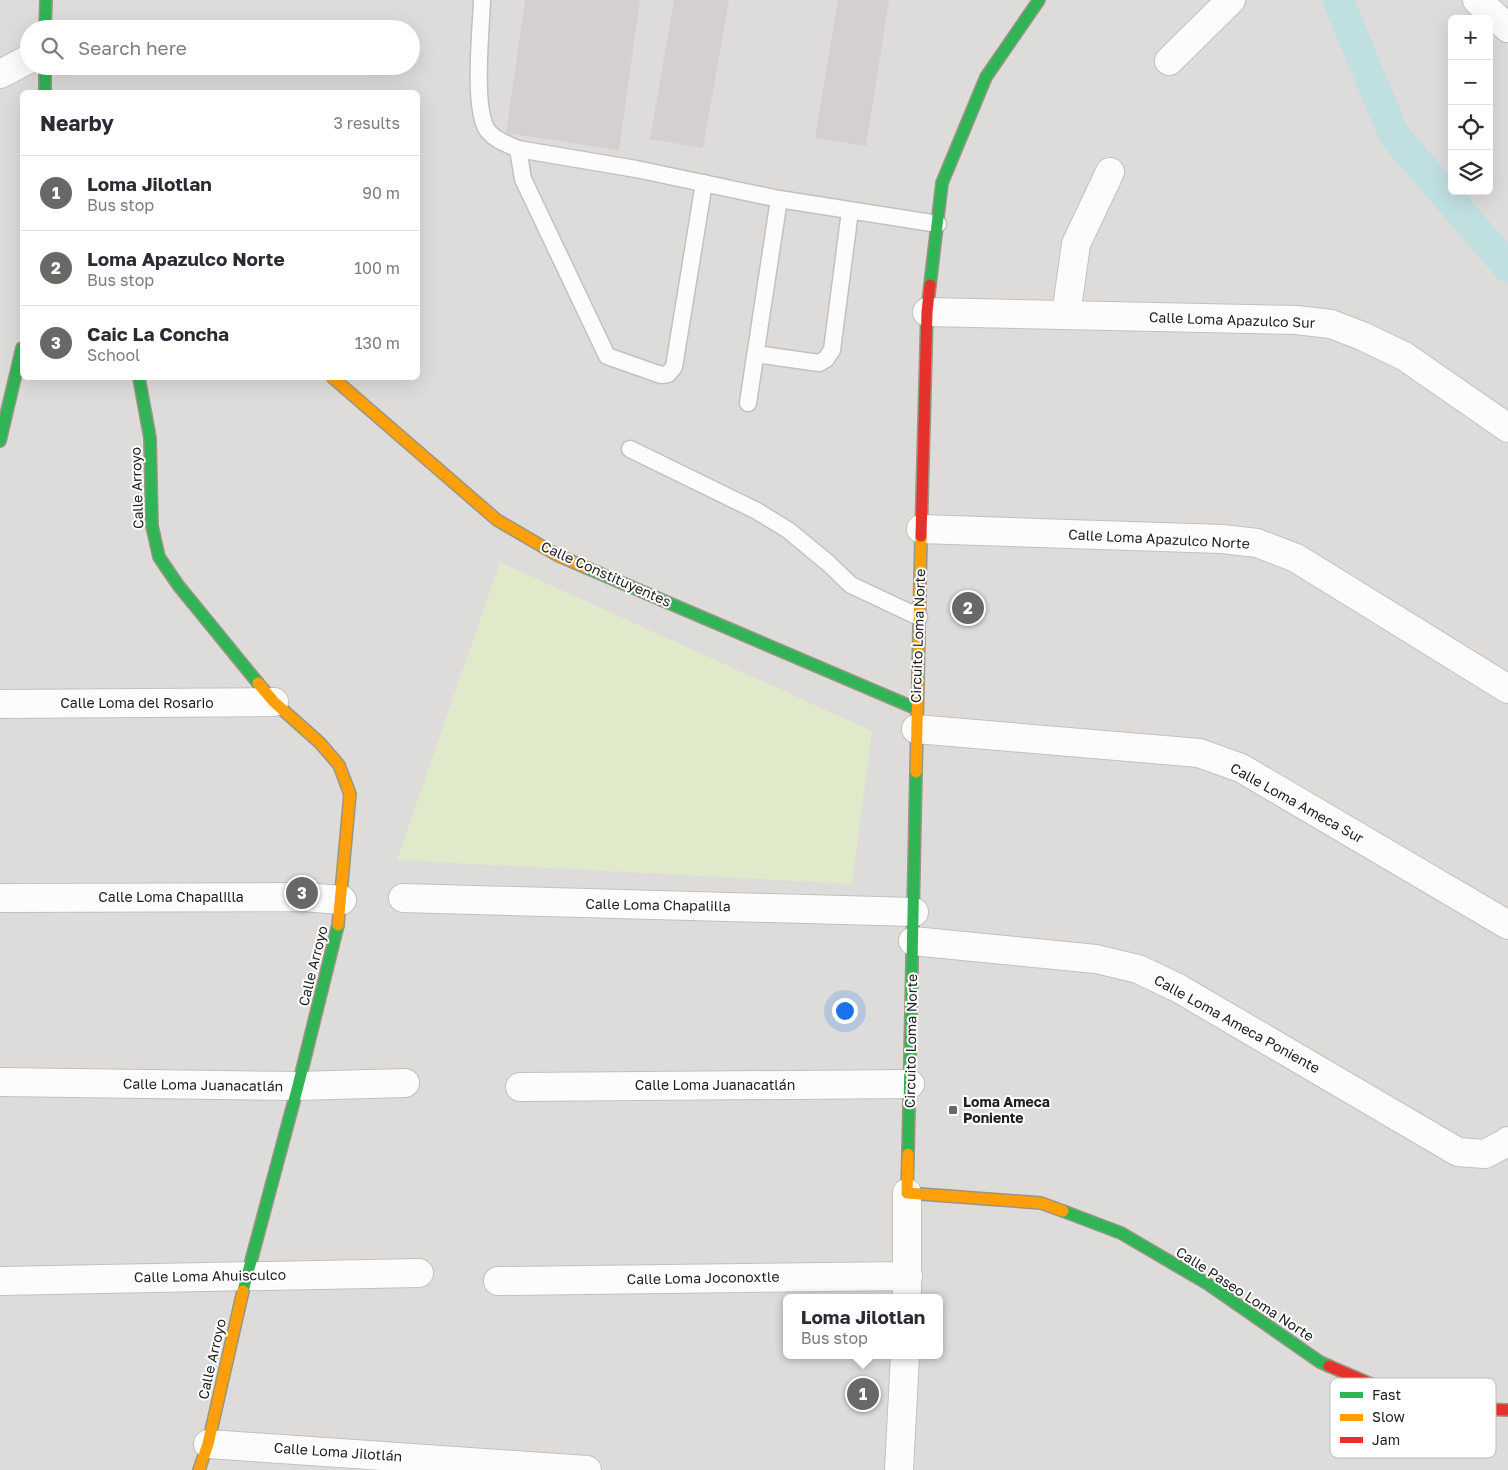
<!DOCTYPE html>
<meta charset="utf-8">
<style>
body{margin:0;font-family:"Golos Text",sans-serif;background:#f2f2f3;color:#2b2b33}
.controls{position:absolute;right:15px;top:15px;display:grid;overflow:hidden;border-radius:8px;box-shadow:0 5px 20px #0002}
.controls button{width:45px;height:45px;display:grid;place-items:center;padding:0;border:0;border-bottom:1px solid #e1e1e2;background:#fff;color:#2b2b33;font:25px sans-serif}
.you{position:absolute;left:844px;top:1010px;width:18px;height:18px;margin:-12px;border:4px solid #fff;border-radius:50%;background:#1a73e8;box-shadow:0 0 0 8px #1a73e833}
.badge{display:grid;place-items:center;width:32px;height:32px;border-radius:50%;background:#696867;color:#fff;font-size:16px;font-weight:700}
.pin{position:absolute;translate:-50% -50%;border:2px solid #fff;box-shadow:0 1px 5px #0006}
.popup{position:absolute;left:783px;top:1294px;width:160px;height:65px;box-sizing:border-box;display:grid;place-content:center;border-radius:8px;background:#fff;filter:drop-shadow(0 1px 4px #0005);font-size:16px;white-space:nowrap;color:#7c7c81}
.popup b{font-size:19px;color:#2b2b33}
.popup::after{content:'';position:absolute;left:50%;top:100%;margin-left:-10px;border:10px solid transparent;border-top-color:#fff}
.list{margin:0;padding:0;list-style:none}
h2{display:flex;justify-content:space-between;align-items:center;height:65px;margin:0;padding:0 20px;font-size:21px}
h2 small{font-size:16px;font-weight:400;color:#7c7c81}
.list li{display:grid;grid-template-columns:32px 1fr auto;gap:15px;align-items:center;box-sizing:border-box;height:75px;padding:0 20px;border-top:1px solid #e1e1e2}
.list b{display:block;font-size:19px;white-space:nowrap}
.list p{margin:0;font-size:16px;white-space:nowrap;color:#7c7c81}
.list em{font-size:16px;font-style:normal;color:#7c7c81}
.icon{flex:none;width:28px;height:28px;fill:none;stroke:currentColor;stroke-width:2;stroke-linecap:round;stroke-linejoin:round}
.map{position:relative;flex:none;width:1508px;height:1470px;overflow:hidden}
.search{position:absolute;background:#fff;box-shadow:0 5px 20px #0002;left:20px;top:20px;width:400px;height:55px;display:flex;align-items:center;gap:12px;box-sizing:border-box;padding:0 18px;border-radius:28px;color:#7c7c81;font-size:19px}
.panel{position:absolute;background:#fff;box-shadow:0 5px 20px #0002;left:20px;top:90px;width:400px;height:290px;border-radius:8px}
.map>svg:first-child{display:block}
.religious{fill:#dddcdb;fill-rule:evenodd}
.grass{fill:#e1e9cb}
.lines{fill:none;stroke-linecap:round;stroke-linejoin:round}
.canal{stroke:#c0dfe0;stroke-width:31}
.building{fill:#d4d0cf}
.lane-casing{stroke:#c2c1c0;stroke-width:19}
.street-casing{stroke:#c2c1c0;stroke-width:30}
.fast-casing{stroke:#999683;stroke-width:14}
.slow-casing{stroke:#999683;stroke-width:14}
.jam-casing{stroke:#999683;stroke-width:14}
.lane{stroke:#fdfcfc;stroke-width:16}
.street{stroke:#fdfcfc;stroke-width:28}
.fast{stroke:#30b455;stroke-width:11}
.slow{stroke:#ff9f0a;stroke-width:11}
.jam{stroke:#e5322d;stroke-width:11}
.poi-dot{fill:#696867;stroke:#fff;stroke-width:2}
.labels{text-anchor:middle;stroke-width:4;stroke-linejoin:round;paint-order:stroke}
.street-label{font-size:14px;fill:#212121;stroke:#fff}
.poi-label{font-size:14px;font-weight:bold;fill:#212121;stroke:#fff;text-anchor:start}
.key{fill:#fff;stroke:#bcbcbc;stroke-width:1}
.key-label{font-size:14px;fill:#212121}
</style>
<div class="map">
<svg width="1508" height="1470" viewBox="0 0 1508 1470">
<rect width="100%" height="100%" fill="#efecea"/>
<path class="religious" d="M0,0H1508V1470H0ZM1452,19H1489V191H1452ZM29,29H411V66H29ZM22,92H418V378H22ZM787,1298H939V1355H787Z"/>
<path class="grass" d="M500,562L872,731L852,884L397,860Z"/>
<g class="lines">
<path class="canal" d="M1338,0L1394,135L1508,267"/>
</g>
<path class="building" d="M525,0H640L619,150L506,133Z
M674,0H729L703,148L650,139Z
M838,0H889L866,146L815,138Z"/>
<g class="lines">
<defs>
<path id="lane" d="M482,0C481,31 473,102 486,128C492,139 507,144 518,149L636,169L779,199
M518,149L523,179L607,356L661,375L668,374L674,367L704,183
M756,354L819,363L826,359L832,350L850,211
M748,403L779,199L938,224
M630,449L757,511L788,530L828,563L851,585L919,617"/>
<path id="street" d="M1477,0L1508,28
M1169,61L1231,0
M0,74L29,59
M927,312L1296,320L1331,324L1362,336L1404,356L1508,428
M1066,315L1076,244L1110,172
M921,529L1222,539L1257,543L1296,558L1508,689
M0,704L274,702
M916,729L1199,753L1241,768L1508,925
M0,898L303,897L342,900
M403,898L914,912
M913,941L1096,959L1138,969L1178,988L1458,1152L1485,1154L1506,1143L1508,1141
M0,1082L298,1086L405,1083
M520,1087L910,1084
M0,1281L419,1273
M498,1281L908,1276
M907,1298V1193
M208,1444L587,1470
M899,1470L905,1355"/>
<path id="fast" d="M45,29L46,0
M45,66V92
M930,285L942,183L986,77L1039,0
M139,378L150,438L152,526L159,557L178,585L258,683
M0,441L22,348
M587,568L917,709
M908,1154L916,772
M1063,1211L1121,1233L1208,1284L1320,1362L1329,1366
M243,1291L298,1086L338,925"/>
<path id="slow" d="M333,378L497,520L557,555L587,568
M258,683L274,702L320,743L339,765L350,794L338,925
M916,772L921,536
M908,1154L907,1193L1041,1203L1063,1211
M199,1470L208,1444L243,1291"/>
<path id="jam" d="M921,536L927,312L930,285
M1329,1366L1392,1393L1480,1409L1508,1410"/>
</defs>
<use href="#lane" class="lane-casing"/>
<use href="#street" class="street-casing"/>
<use href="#fast" class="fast-casing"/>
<use href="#slow" class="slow-casing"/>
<use href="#jam" class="jam-casing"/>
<use href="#lane" class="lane"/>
<use href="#street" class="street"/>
<use href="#fast" class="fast"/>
<use href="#slow" class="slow"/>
<use href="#jam" class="jam"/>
</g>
<rect class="poi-dot" x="948" y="1105" width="10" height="10" rx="2.5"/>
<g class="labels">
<g class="street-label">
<text transform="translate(1232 320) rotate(2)" y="5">Calle Loma Apazulco Sur</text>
<text transform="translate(137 488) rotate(-92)" y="5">Calle Arroyo</text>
<text transform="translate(1159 539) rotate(3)" y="5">Calle Loma Apazulco Norte</text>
<text transform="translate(606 574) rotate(24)" y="5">Calle Constituyentes</text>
<text transform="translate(918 636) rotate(-88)" y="5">Circuito Loma Norte</text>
<text x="137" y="708">Calle Loma del Rosario</text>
<text transform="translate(1297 803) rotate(29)" y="5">Calle Loma Ameca Sur</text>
<text x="171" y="902">Calle Loma Chapalilla</text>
<text transform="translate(658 905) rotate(1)" y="5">Calle Loma Chapalilla</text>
<text transform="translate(313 966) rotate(-76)" y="5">Calle Arroyo</text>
<text transform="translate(1237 1024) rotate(29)" y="5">Calle Loma Ameca Poniente</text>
<text transform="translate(911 1041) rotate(-89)" y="5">Circuito Loma Norte</text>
<text transform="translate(203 1085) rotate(1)" y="5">Calle Loma Juanacatlán</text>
<text x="715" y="1090">Calle Loma Juanacatlán</text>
<text transform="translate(210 1276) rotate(-1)" y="5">Calle Loma Ahuisculco</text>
<text transform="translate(703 1278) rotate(-1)" y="5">Calle Loma Joconoxtle</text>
<text transform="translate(1245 1294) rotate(33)" y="5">Calle Paseo Loma Norte</text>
<text transform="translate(212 1359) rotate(-77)" y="5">Calle Arroyo</text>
<text transform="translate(338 1452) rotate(4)" y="5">Calle Loma Jilotlán</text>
</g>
<g class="poi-label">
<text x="963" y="1107">Loma Ameca<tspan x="963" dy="16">Poniente</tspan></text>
</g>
</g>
<rect x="1330" y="1378" width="166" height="80" rx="8" class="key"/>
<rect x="1340" y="1392" width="23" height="6" fill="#30b455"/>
<rect x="1340" y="1414" width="23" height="7" fill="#ff9f0a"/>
<rect x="1340" y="1437" width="23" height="6" fill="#e5322d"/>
<g class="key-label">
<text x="1372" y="1400">Fast</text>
<text x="1372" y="1422">Slow</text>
<text x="1372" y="1445">Jam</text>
</g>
</svg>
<div class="controls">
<button>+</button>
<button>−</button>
<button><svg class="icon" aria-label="locate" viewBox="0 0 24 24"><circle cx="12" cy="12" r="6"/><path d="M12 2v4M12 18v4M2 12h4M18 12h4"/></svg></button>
<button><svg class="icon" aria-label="layers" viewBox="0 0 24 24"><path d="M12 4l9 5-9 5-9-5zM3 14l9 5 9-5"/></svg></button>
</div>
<div class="you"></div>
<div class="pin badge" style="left:863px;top:1394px">1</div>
<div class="popup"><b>Loma Jilotlan</b>Bus stop</div>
<div class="pin badge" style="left:968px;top:608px">2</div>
<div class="pin badge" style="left:302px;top:893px">3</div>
<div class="search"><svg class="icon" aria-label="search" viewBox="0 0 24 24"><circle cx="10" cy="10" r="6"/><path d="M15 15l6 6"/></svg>Search here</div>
<section class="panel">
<h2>Nearby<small>3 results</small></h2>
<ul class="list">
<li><span class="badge">1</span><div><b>Loma Jilotlan</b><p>Bus stop</p></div><em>90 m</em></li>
<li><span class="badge">2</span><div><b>Loma Apazulco Norte</b><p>Bus stop</p></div><em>100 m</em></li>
<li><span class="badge">3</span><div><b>Caic La Concha</b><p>School</p></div><em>130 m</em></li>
</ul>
</section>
</div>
